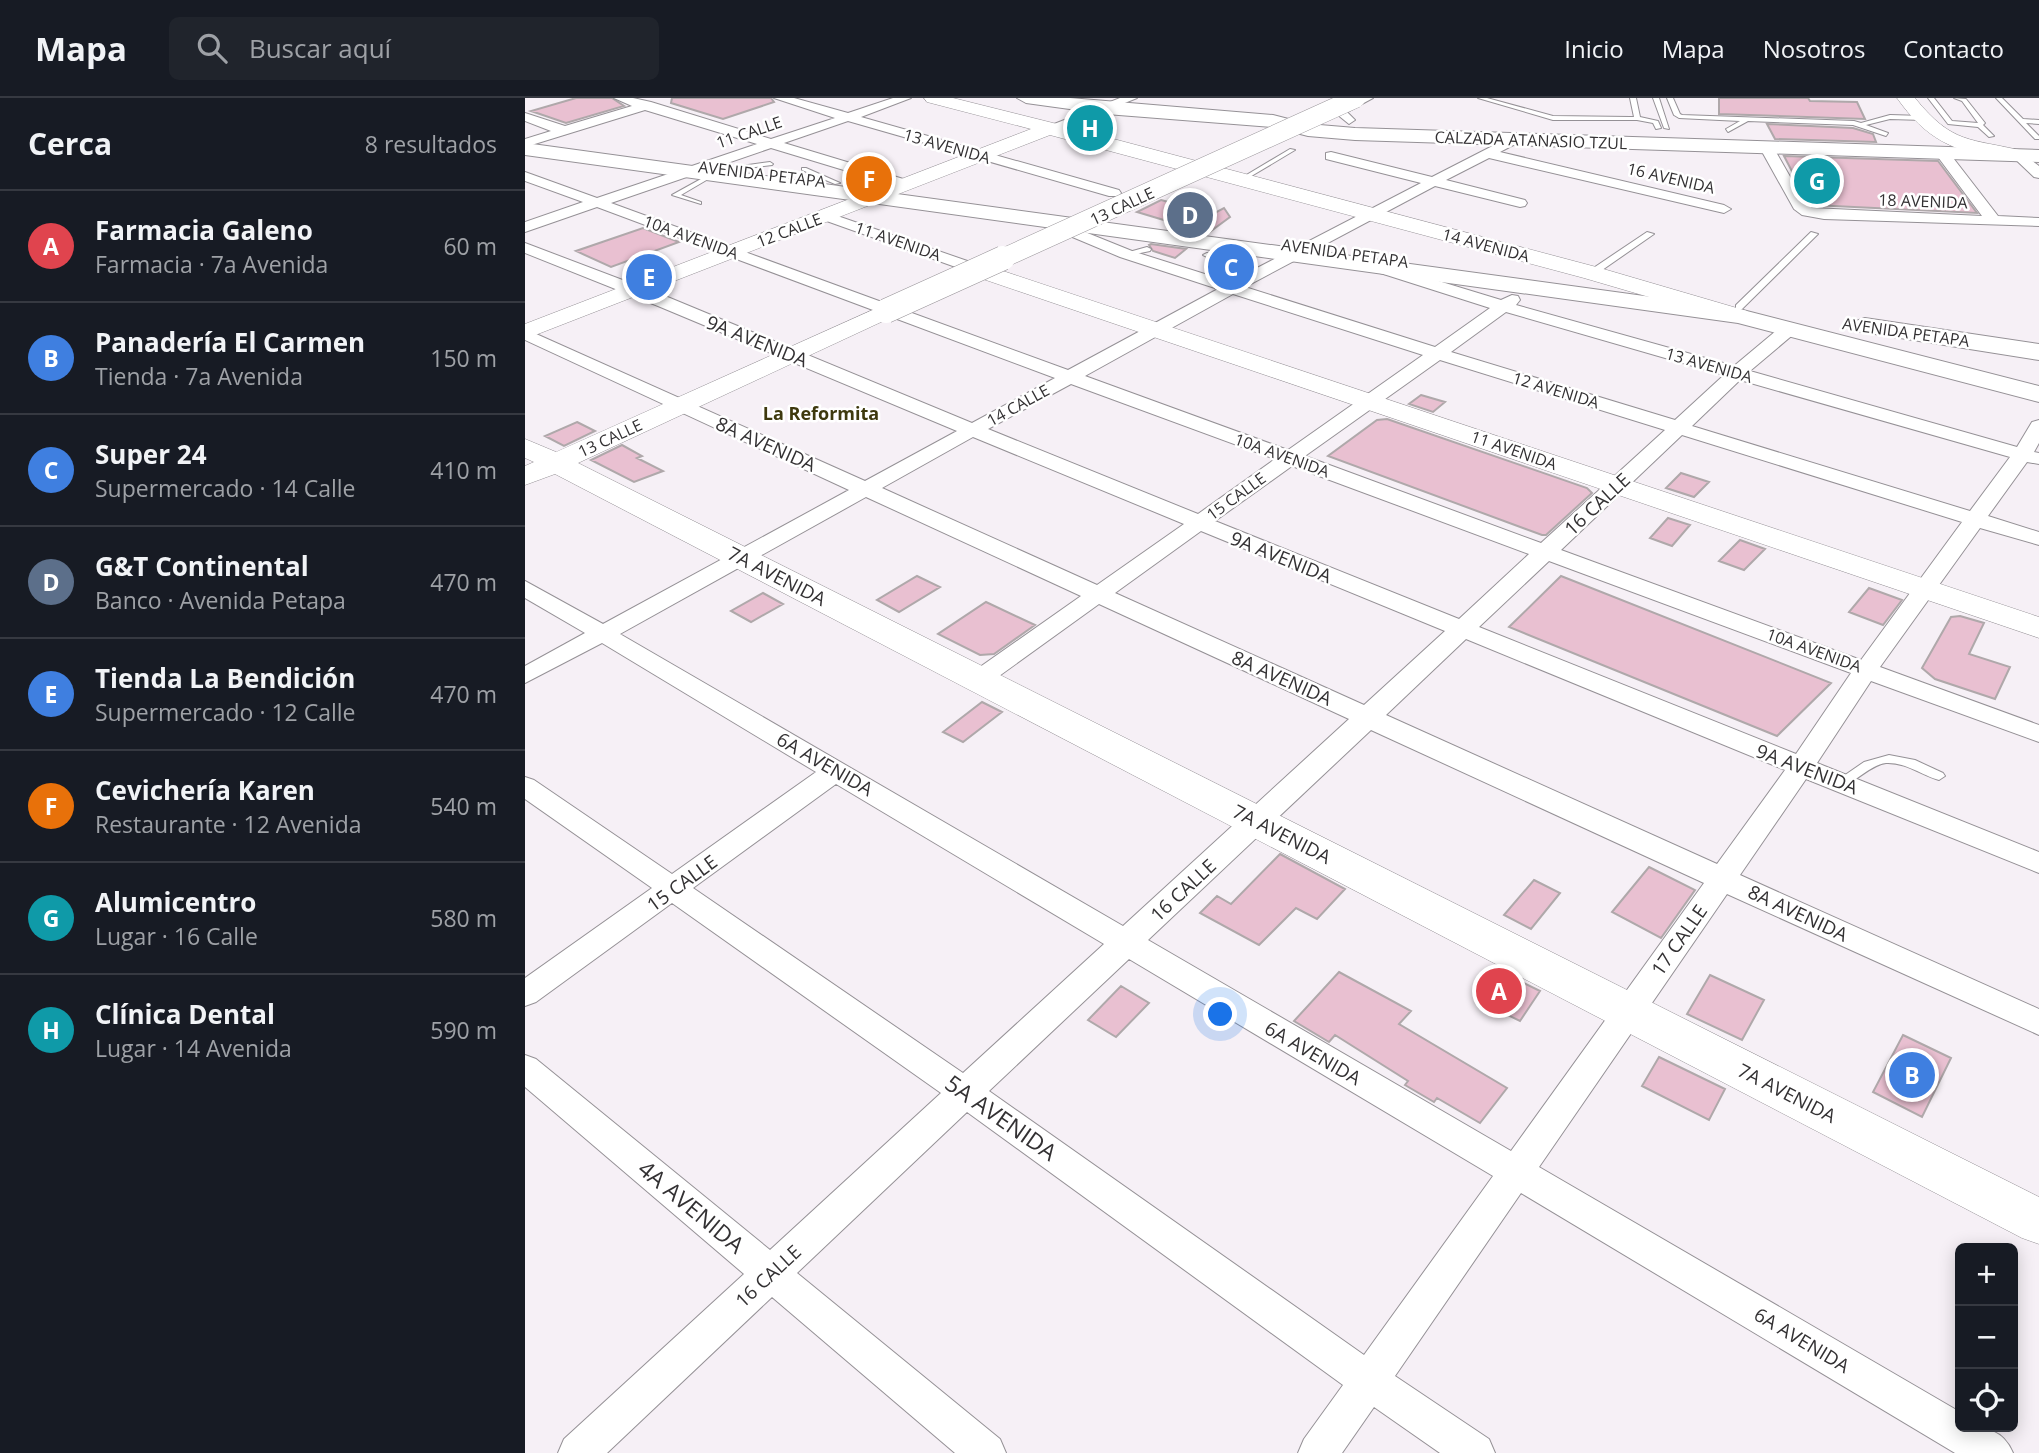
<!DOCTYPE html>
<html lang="es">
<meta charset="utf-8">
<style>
body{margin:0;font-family:"Open Sans",sans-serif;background:#20242c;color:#f1f3f6}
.controls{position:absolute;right:21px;bottom:21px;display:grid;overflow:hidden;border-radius:10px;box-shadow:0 4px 18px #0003}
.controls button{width:63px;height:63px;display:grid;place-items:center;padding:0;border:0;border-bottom:2px solid #363941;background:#171b24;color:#f1f3f6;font:35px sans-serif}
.you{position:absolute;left:696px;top:917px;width:24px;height:24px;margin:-18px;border:5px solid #fff;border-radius:50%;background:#1a73e8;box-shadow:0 0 0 10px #1a73e833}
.badge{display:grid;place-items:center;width:46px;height:46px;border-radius:50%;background:#afad98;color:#fff;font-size:23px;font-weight:700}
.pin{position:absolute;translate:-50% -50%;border:4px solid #fff;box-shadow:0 2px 7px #0006}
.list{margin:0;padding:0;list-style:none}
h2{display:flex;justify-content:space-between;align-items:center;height:91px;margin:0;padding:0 28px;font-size:30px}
h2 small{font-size:23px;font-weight:400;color:#9ea1a6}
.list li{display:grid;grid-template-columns:46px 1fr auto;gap:21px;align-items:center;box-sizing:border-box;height:112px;padding:0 28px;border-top:2px solid #363941}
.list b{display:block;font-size:26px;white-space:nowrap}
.list p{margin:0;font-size:23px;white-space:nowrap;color:#9ea1a6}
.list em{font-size:23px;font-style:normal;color:#9ea1a6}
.icon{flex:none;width:38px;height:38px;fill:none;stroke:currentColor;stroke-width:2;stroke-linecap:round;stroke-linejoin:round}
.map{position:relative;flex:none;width:1514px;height:1355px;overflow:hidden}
header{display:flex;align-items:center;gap:42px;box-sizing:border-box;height:98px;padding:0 35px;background:#171b24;border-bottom:2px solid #363941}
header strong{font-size:33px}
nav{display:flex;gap:38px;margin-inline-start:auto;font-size:24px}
.search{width:490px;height:63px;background:#20242c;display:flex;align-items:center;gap:18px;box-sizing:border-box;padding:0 24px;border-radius:10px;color:#9ea1a6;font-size:26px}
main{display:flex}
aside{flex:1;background:#171b24}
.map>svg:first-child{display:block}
.building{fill:#e9c0d1;stroke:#afa8aa;stroke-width:2}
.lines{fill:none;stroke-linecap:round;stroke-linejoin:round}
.lane-casing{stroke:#959196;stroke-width:2}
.street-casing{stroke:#959196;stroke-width:2}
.secondary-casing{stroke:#959196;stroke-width:1}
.primary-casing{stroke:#959196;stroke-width:2}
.lane{fill:#fff;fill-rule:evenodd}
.street{fill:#fff;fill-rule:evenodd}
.secondary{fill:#fff;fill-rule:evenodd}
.primary{fill:#fff;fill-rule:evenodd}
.secondary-bridge-far1-casing{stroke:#959196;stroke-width:20;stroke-linecap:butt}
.secondary-bridge-casing{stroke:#959196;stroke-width:25;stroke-linecap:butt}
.secondary-bridge-far1{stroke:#fff;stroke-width:19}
.secondary-bridge{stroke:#fff;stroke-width:24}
.labels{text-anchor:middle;stroke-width:5;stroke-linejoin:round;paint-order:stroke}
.far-street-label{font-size:16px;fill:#333133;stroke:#fff}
.far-neighbourhood-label{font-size:18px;font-weight:bold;fill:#3e390e;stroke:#fff}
.street-label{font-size:19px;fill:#333133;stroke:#fff}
.near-street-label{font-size:23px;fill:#333133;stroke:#fff}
</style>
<header>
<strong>Mapa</strong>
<div class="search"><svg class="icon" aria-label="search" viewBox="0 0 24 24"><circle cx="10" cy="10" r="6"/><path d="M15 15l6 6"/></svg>Buscar aquí</div>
<nav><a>Inicio</a><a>Mapa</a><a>Nosotros</a><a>Contacto</a></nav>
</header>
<main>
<aside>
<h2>Cerca<small>8 resultados</small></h2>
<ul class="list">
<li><span class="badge" style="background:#e0444e">A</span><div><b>Farmacia Galeno</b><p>Farmacia · 7a Avenida</p></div><em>60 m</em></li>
<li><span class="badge" style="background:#3f7fe0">B</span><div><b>Panadería El Carmen</b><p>Tienda · 7a Avenida</p></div><em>150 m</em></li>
<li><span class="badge" style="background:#3f7fe0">C</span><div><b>Super 24</b><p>Supermercado · 14 Calle</p></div><em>410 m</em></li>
<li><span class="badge" style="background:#5c6f8a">D</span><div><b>G&amp;T Continental</b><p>Banco · Avenida Petapa</p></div><em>470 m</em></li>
<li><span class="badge" style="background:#3f7fe0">E</span><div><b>Tienda La Bendición</b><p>Supermercado · 12 Calle</p></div><em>470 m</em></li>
<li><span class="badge" style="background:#e8710a">F</span><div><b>Cevichería Karen</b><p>Restaurante · 12 Avenida</p></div><em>540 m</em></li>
<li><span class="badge" style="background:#0f9aa8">G</span><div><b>Alumicentro</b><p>Lugar · 16 Calle</p></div><em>580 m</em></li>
<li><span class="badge" style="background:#0f9aa8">H</span><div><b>Clínica Dental</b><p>Lugar · 14 Avenida</p></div><em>590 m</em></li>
</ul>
</aside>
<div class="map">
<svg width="1514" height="1355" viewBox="0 0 1514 1355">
<rect width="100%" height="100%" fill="#f6f0f6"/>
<path class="building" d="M51,0H87L99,8L41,25L6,13Z
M147,0H246L249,4L198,21L146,5Z
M1194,0H1283L1285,3L1332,4L1340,21L1194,16Z
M1242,26L1328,30L1348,36L1351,44L1250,41Z
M1259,58L1413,63L1452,115L1288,107L1283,104Z
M636,102L688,116L699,110L705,119L682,136L655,132L662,129L612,114Z
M118,130L154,144L86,169L51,153Z
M624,147L626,146L661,151L650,160L628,153Z
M896,297L920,304L908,314L884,306Z
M862,321L1062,390L1067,395L1021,437H1017L803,358L852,322Z
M52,324L70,333L39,348L20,338Z
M97,347L117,358L112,360L138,373L109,384L66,362Z
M1156,375L1184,384L1169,399L1141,390Z
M1143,420L1165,427L1147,448L1125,440Z
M1215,442L1240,451L1219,472L1194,463Z
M392,478L415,489L374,514L352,502Z
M1036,478L1306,585L1252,638L984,529Z
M1344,490L1377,502L1358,527L1324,514Z
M238,495L258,506L226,524L206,513Z
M461,504L510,527L469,556L455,557L413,536Z
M1435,518L1459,525L1444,556L1485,569L1470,601L1410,581L1397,570L1426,519Z
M457,604L477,614L438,644L418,634Z
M755,756L820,791L792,821L771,810L734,847L675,815L692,798L706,806Z
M1124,769L1170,792L1136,840L1087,814Z
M1009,782L1035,795L1006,831L979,817Z
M974,873L1015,893L995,923L952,902Z
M814,874L886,913L874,926L982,990L955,1025L912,1000L909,1004L880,987L883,983L810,937L804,944L769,923Z
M1185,877L1239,902L1217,942L1162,916Z
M596,888L624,905L591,939L563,922Z
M1378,937L1426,960L1397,1019L1348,994Z
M1134,959L1200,991L1184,1022L1117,988Z"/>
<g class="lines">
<defs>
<path id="lane" d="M953,0H962L1028,18L1105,19H1109L1105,0H1111L1115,19L1133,23L1136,30L1131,31L1128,25L1112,22H1028Z
M1128,0H1134L1144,31L1139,30Z
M1142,0H1148L1155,16L1157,17L1329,23L1336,25L1365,17L1398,18L1401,20L1398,22L1365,21L1341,27L1363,35L1361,38L1328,27L1223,23L1203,34L1201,31L1215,23L1154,20L1149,17Z
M1403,0H1409L1427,23L1453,25L1437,3L1429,0L1441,1L1460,25L1458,27L1469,38L1464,39L1453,29L1423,26Z
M1471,0H1477L1498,21L1514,22V26L1501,25L1514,38V41H1510Z
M765,51L770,52L718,83L713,82Z
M245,64L248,66L247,67L198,73L195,71Z
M277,70H281L315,85L310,86L277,72Z
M185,76L190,77L156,97L176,104V106L147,97Z
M1122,134L1129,136L1070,177H1064V173Z
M1286,134L1293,136L1217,211H1211V207Z
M622,149L626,151L625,153L601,158L597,156Z
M720,150L724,152L723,154L682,159L678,157L682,155Z
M1364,657L1390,662L1418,675L1420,678L1414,682C1396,677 1381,664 1361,665C1343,667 1327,690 1312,687L1310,684L1339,664Z"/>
<path id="street" d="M89,0H108L126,4L246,41L310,20L249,0H269L323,15L368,0H386L336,19L594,92L596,95L594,98H584L323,23L259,45L385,83V89H375L246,50L86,105L543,272L693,191L595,159L545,138L542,135L545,132H555L607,153L705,184L896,85L801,61V55L806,54L907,79L989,37L994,38V44L975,54L1199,107L1206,111L1199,115L964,60L921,82L1000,102L1002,105L1000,108L995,109L910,88L720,189L910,249L965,210L849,173L847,170L849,167H861L976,202L987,197L993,198L995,202L991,207L1209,268L1258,227L1264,226L1273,231L1270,235L1225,273L1492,349L1507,324L1514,322V345L1509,354L1514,355V366L1502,364L1463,418L1514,434V447L1455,430L1355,569L1514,627V644L1346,583L1292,665L1514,754V775L1281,681L1215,777L1514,911V937L1202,796L1014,1069L1435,1314V1329C1460,1329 1478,1331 1488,1355H1430L996,1095L870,1278L964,1341L970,1355H915L849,1309L817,1355H773L779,1341L818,1287L442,1014L272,1175L475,1341L481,1355H430L247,1199L82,1355H33L39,1341L219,1176L0,989V957L11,961L245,1152L416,995L147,805L11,904L0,908V880L127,790L0,701V679L9,682L147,776L291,674L77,545L0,585V568L60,535L0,500V483L78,526L324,392L0,242V231L340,383L432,333L133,208L0,155V145L145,200L447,325L530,280L72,109L0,134V124L58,104L0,83V74L72,100L232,46L120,12L0,49V41L26,33L0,23V15L40,28L107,8ZM708,196L898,257L763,352L560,278ZM981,214L1199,277L1150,322L926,254ZM915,262L1140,332L1016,445L780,358ZM1215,282L1485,359L1445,413L1167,328ZM546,286L750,361L673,416L463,331ZM1157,337L1437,424L1336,562L1036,452ZM448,339L659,426L572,487L357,390ZM767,368L1004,456L934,521L690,423ZM341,399L556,498L445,576L442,581L445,586L454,589L463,586L574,506L824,621L598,828L95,536ZM676,433L920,533L839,607L590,495ZM1024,463L1326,575L1271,656L954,529ZM941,541L1260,672L1192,766L861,617ZM846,632L1179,785L986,1053L623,842ZM311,686L579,846L438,975L168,790ZM604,861L968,1078L839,1257L464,993Z
M595,0H612L531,33L526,34L519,30Z
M832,0H848L822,14L830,22L824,26L808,13Z
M1242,46L1247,47L1280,105L1287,110L1457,118L1410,55L1417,51L1422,52L1473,118L1514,120V128L1299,121L1277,117L1269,111L1235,50Z
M1494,53L1514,68V80L1509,79L1489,60V54Z
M301,114L451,166L453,169L451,172H439L296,121L294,118Z"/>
<path id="secondary" d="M399,0H428L532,26L1075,170L1222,213L1226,218L1222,223H1206L1059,180L525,37L0,241V226L506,31L402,4Z
M1372,0H1390C1428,47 1445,40 1498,53L1501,57C1494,65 1485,62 1476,61C1427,53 1401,41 1372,0Z
M463,168L1514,519V540L455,180L452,175L455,170Z
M361,206L369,208L373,213L369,218L53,365L1514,1099V1146L1497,1140L30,376L0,387V368L9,364L0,360V341L31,354Z"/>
<path id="primary" d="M492,0H545L748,17L783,26L830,30L1514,52V64L830,42L783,38L748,29L581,16L501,5Z
M0,45L1214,211L1514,288V304L1213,225L0,57Z
M1340,220L1514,246V262L1331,233L1327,228L1331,223Z"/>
</defs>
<use href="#lane" class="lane-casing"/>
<use href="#street" class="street-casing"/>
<use href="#secondary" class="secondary-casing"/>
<use href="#primary" class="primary-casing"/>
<use href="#lane" class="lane"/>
<use href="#street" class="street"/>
<use href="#secondary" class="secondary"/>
<use href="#primary" class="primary"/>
<defs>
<path id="secondary-bridge-far1" d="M474,162L831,0"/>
<path id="secondary-bridge" d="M361,213L478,160"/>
</defs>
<use href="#secondary-bridge-far1" class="secondary-bridge-far1-casing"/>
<use href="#secondary-bridge" class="secondary-bridge-casing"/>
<use href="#secondary-bridge-far1" class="secondary-bridge-far1"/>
<use href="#secondary-bridge" class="secondary-bridge"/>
</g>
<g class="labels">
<g class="far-street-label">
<text transform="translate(224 34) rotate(-19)" y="6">11 CALLE</text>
<text transform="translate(1006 42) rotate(2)" y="6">CALZADA ATANASIO TZUL</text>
<text transform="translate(422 48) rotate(16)" y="6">13 AVENIDA</text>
<text transform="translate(237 76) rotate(7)" y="6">AVENIDA PETAPA</text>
<text transform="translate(1146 80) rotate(13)" y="6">16 AVENIDA</text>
<text transform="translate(1398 103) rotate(2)" y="6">18 AVENIDA</text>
<text transform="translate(597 108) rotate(-25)" y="6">13 CALLE</text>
<text transform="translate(264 132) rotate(-21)" y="6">12 CALLE</text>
<text transform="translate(166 139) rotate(20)" y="6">10A AVENIDA</text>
<text transform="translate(373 143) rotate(19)" y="6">11 AVENIDA</text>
<text transform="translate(961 147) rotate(15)" y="6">14 AVENIDA</text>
<text transform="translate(820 155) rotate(8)" y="6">AVENIDA PETAPA</text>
<text transform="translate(1381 234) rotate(8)" y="6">AVENIDA PETAPA</text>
<text transform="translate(1184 267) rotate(16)" y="6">13 AVENIDA</text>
<text transform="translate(1031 292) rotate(17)" y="6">12 AVENIDA</text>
<text transform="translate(493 307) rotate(-29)" y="6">14 CALLE</text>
<text transform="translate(85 340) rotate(-25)" y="6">13 CALLE</text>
<text transform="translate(989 352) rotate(19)" y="6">11 AVENIDA</text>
<text transform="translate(757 357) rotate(20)" y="6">10A AVENIDA</text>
<text transform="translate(711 398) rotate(-36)" y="6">15 CALLE</text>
<text transform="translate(1289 552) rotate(20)" y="6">10A AVENIDA</text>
</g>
<g class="far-neighbourhood-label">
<text x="296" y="322">La Reformita</text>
</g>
<g class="street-label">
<text transform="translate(232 243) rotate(22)" y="7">9A AVENIDA</text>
<text transform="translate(241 346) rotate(24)" y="7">8A AVENIDA</text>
<text transform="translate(1072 406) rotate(-43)" y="7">16 CALLE</text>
<text transform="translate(756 459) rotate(22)" y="7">9A AVENIDA</text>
<text transform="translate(252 478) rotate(27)" y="7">7A AVENIDA</text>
<text transform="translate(757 580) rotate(24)" y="7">8A AVENIDA</text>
<text transform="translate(300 666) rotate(30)" y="7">6A AVENIDA</text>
<text transform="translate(1282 671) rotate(21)" y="7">9A AVENIDA</text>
<text transform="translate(757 736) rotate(27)" y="7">7A AVENIDA</text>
<text transform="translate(157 785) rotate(-36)" y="7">15 CALLE</text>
<text transform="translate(658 792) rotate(-43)" y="7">16 CALLE</text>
<text transform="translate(1273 815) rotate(25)" y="7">8A AVENIDA</text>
<text transform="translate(1154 842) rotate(-55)" y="7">17 CALLE</text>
<text transform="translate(788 955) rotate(30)" y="7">6A AVENIDA</text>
<text transform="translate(1262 995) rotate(27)" y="7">7A AVENIDA</text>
<text transform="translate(243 1178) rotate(-43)" y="7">16 CALLE</text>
<text transform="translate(1277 1242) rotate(31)" y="7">6A AVENIDA</text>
</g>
<g class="near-street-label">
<text transform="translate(476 1020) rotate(35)" y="8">5A AVENIDA</text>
<text transform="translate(166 1109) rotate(40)" y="8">4A AVENIDA</text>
</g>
</g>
</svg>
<div class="controls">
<button>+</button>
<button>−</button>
<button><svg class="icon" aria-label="locate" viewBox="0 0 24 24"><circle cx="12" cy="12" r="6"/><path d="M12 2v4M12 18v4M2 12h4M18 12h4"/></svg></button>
</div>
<div class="you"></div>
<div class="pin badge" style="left:974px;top:893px;background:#e0444e">A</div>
<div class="pin badge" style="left:1387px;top:977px;background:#3f7fe0">B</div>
<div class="pin badge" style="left:706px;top:169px;background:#3f7fe0">C</div>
<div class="pin badge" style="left:665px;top:117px;background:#5c6f8a">D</div>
<div class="pin badge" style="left:124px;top:179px;background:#3f7fe0">E</div>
<div class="pin badge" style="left:344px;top:81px;background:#e8710a">F</div>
<div class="pin badge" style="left:1292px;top:83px;background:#0f9aa8">G</div>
<div class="pin badge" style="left:565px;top:30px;background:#0f9aa8">H</div>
</div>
</main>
